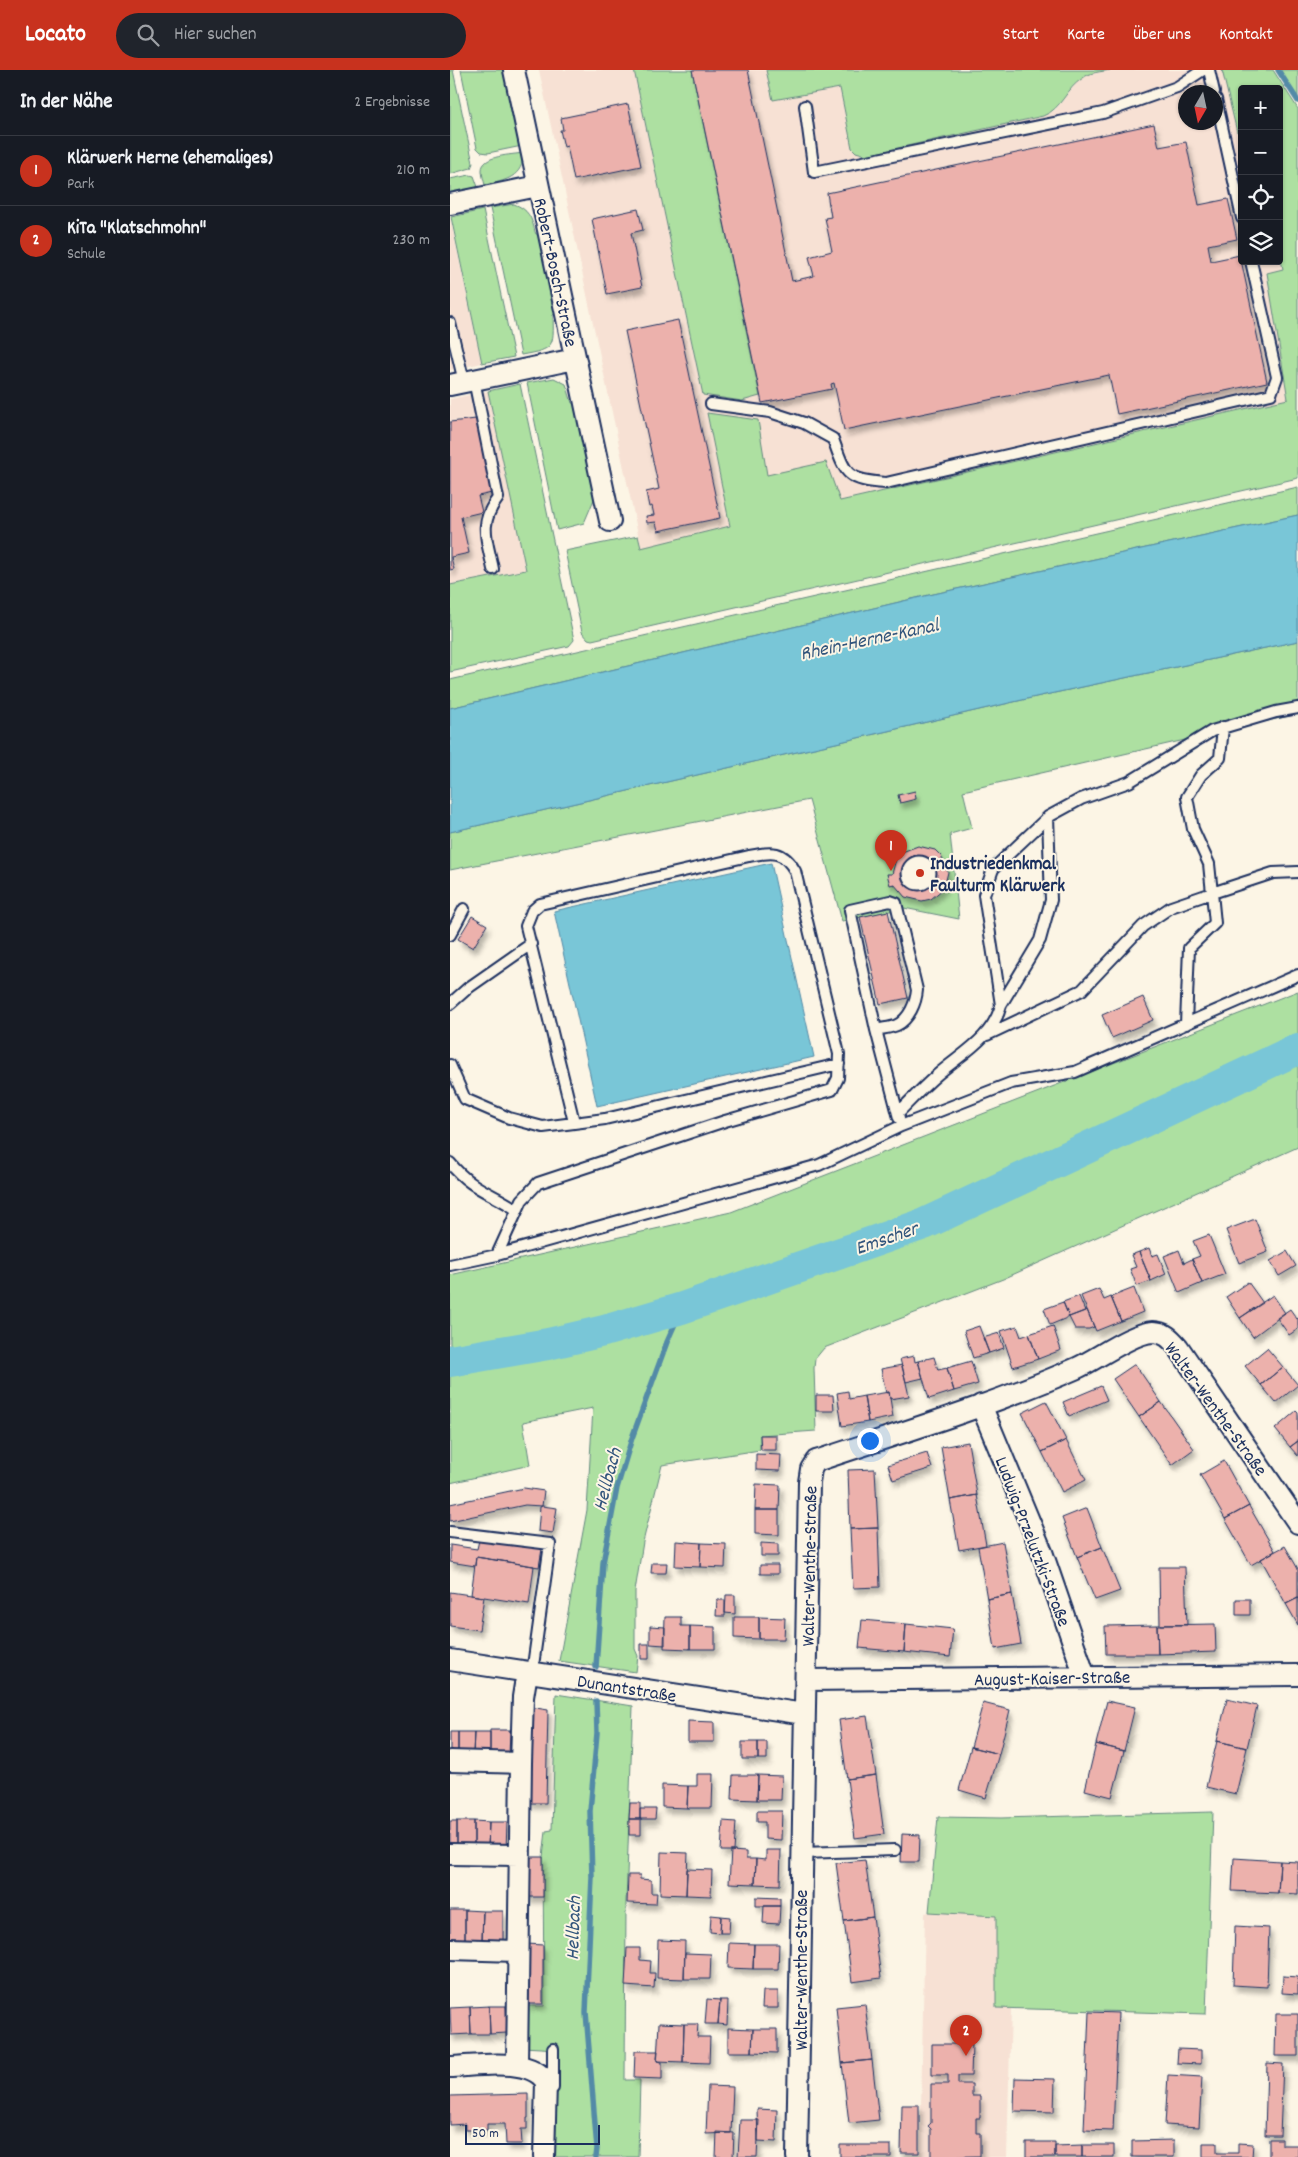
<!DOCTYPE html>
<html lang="de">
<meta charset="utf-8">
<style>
body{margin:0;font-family:Dekko,sans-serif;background:#20242c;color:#f1f3f6}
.controls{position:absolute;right:15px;top:15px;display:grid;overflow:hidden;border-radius:5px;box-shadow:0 1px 4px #0004}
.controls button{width:45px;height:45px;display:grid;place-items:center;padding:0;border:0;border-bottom:1px solid #363941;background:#171b24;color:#f1f3f6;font:25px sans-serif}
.compass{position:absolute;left:728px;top:15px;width:45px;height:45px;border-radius:50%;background:#171b24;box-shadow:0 1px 4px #0004;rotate:189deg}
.scale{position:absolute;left:15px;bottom:12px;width:135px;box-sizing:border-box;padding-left:5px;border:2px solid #1b2f5e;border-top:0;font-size:14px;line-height:18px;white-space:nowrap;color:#1b2f5e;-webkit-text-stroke:4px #fcf5e5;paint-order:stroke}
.you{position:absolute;left:419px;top:1370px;width:18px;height:18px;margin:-12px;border:4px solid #fff;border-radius:50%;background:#1a73e8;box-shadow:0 0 0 8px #1a73e833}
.badge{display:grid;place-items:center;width:32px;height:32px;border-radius:50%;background:#c8321e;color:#fff;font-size:16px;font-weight:700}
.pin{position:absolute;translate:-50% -41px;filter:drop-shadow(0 1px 2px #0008)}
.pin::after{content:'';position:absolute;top:26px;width:18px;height:15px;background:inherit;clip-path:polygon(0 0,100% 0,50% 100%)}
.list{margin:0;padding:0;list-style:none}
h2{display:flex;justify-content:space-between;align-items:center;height:65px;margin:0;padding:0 20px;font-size:21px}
h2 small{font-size:16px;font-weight:400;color:#9ea1a6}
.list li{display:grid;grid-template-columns:32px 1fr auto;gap:15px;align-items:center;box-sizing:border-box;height:70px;padding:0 20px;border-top:1px solid #363941}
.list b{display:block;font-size:19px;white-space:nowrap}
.list p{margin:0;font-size:16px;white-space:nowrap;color:#9ea1a6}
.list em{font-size:16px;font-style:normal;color:#9ea1a6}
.icon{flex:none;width:28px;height:28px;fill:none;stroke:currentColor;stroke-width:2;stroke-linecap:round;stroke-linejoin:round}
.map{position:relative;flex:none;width:848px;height:2087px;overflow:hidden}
header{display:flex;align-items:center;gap:30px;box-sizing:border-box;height:70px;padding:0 25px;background:#c8321e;color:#fff}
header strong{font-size:24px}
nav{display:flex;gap:28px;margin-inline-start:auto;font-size:18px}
.search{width:350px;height:45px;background:#20242c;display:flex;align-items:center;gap:12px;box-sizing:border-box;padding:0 18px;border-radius:28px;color:#9ea1a6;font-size:19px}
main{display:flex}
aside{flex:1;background:#171b24}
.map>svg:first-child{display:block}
.built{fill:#f7e1d4;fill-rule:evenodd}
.green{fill:#ade0a1;stroke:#648880}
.water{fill:#79c6d7;stroke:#538aa7}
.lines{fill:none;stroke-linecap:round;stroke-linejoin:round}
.stream{stroke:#538aa7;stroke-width:5.5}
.river{stroke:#79c6d7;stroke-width:32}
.building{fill:#ecb1ac;stroke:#1b2f5e;filter:url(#shadow)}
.service-casing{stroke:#1b2f5e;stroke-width:14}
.pedestrian-casing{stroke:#1b2f5e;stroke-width:19}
.minor-casing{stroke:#1b2f5e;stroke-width:24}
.service{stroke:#fcf5e5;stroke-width:10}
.pedestrian{stroke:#fcf5e5;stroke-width:15}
.minor{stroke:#fcf5e5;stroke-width:20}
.poi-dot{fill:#c8321e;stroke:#fcf5e5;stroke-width:2}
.labels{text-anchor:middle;stroke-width:4;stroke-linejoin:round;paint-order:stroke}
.street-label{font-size:19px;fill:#1b2f5e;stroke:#fcf5e5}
.poi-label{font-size:19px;font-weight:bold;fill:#1b2f5e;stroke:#fcf5e5;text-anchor:start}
.water-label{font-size:20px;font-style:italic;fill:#32557c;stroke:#fcf5e5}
</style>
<header>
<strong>Locato</strong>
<div class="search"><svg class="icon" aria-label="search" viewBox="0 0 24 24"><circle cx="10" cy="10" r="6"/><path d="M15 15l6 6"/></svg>Hier suchen</div>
<nav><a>Start</a><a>Karte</a><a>Über uns</a><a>Kontakt</a></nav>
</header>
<main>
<aside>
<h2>In der Nähe<small>2 Ergebnisse</small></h2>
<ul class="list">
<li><span class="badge">1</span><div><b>Klärwerk Herne (ehemaliges)</b><p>Park</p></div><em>210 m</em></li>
<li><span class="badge">2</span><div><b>KiTa &quot;Klatschmohn&quot;</b><p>Schule</p></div><em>230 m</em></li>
</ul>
</aside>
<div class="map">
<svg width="848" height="2087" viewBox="0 0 848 2087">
<defs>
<filter id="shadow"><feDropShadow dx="3" dy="5.5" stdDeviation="2.5" flood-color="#0004"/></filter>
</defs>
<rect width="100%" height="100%" fill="#fcf5e5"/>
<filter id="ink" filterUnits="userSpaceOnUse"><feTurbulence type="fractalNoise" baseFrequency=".02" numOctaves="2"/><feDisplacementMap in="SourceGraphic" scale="10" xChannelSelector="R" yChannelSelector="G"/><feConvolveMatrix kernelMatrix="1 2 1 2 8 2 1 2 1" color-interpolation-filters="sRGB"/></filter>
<g filter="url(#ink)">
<path class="built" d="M89,0H184L253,325L310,326L242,0H316L323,30L390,18L402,78L412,85H416L593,46L605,40L627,12L640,4L660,0H772L787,61H792V191H829V181L833,200L817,204L838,329L389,431L317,405L257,344L281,456L191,478ZM736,22H766V52H736Z
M0,147L32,293L0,300Z
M38,321L76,501L0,515V329Z
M479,1842L547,1846L546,1937L561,1938L557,2087H470L475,1843Z"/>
<path class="green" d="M0,0H3L23,93L21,98L0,104Z
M11,0H56L72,76L38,83L31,82L27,78Z
M184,0H242L310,326L292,331L253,325Z
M316,0H660C651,2 640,2 633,8C616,18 612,39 593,46L416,85L406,82L402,78L390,18L323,30Z
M772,0H823L848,39V408L142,570L138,569L132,562L115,481L188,466L191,478L280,456L257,343L308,350L317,405L376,392L390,431L838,329L817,203L833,199L829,181V19H792V61L787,62Z
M830,0H848V28Z
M73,83C74,107 55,111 35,115C34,111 32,105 32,100C32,85 62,85 73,83Z
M20,105L24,106L28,117L0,123V109Z
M64,134C78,139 82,148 85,162L86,164H90L107,243L103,245C104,278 104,279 71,285L40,138Z
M33,140L64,287L32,293L1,147Z
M104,308L116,314L122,333H126L145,427L134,453L107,460L77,313Z
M70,314L124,570L119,576L0,602V515L76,500L38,321Z
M848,417V445L479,525L0,638V610Z
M848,571V644L513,721L522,758L500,764L509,849L454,838L392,851L359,730L0,800V762L581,628Z
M848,921V1077L553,1209L374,1278L365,1289L364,1298L366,1361L310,1365V1380L212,1395L193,1472L185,1521V1579L188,1586L186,1602L109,1591L137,1440L143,1338L73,1352L80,1395L0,1413V1205L281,1142Z
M106,1624L183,1636L176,1833L175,2010H190L188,2087H105L108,1979L73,1977L75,1936H94L93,1787L96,1761L102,1760Z
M763,1742L756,1944L546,1938V1846L479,1842L488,1747L551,1748Z"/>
<path class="water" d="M848,445V571L581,628L0,762V638L479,525Z
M321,793L364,987L147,1036L104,841Z"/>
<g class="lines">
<path class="stream" d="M828,0L848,31
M146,1597L153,1493L167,1418L182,1368L217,1272L232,1238
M146,1631L147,1663L140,1741L142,1807L136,1942L147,2079L146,2087"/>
<path class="river" d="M0,1291L98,1274L154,1261L232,1238L474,1154L848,979"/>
</g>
<path class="building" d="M242,0H298L342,211L364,206L359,187L382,181L375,148L381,147L377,123L704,54L709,77L736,72L749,135L778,129L787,169L758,175L761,191L790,185L817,312L667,344L659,305L394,360L384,313L381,314L382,319L312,333Z
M178,34L191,96L124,110L117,76L114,77L110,60H113L111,48Z
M188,139L193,160L181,163L192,217L157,224L142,149Z
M228,250L270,448L208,461L206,452L197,453L196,446L204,445L202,436L199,437L196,422L209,419L175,261Z
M26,349L42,423L28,426L32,442L11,447L19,483L1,487L4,499L0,500V352Z
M465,721L466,729L450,733L448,725Z
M468,776L485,780L491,786L498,802L494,818L481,829L472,831L455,827L444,814L440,815L437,804H442L446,789L452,782Z
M438,841L458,928L430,934L410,847Z
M22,846L37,855L23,878L8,869Z
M693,927L703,950L662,968L652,945Z
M805,1149L818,1182L789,1193L776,1160Z
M759,1165L775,1204L752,1213L742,1189L750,1186L743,1171Z
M699,1178L702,1186L708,1184L716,1204L701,1211L689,1182Z
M729,1180L734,1193L742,1189L752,1213L729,1223L714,1186Z
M837,1181L846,1196L829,1206L820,1191Z
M689,1182L701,1211L687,1216L680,1199L686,1197L681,1185Z
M798,1212L813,1233L790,1248L776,1227Z
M684,1218L693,1242L671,1251L661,1227Z
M649,1219L654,1230L661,1227L671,1251L646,1261L631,1226Z
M823,1225L835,1243L803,1267L790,1248Z
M629,1226L635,1241L619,1247L613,1232Z
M613,1232L619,1247L600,1255L594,1239Z
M840,1239L847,1249L848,1248V1259L839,1265L827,1248Z
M637,1240L644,1257L639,1259H625L619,1247Z
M529,1256L539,1283L523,1288L514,1261Z
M567,1256L571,1267L579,1264L588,1289L563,1297L551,1261Z
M603,1256L611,1280L588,1289L579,1264Z
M549,1263L554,1278L539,1283L533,1268Z
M817,1278L833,1297L811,1315L795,1296Z
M464,1286L465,1292L468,1291L473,1308L456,1312L450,1289Z
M484,1287L488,1300L497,1298L504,1321L479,1329L468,1291Z
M521,1291L528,1314L504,1321L497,1298Z
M685,1294L711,1332L689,1347L663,1309Z
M452,1295L459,1326L440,1329L439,1322L436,1323L431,1299Z
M833,1297L848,1315L826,1333L811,1315Z
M651,1316L657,1330L619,1346L613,1332Z
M398,1321L399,1329L414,1326L418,1352L392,1356L387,1323Z
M439,1322L443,1347L418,1352L414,1326Z
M366,1325H383L384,1341H366Z
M596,1331L616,1370L592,1382L572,1343Z
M711,1332L744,1379L722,1395L689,1347Z
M846,1341L848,1343V1371L840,1377L825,1359Z
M310,1365H326V1380H311Z
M616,1370L636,1410L612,1422L592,1382Z
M848,1371V1386L840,1377Z
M518,1372L527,1425L500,1430L491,1377Z
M477,1383L482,1398L443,1410L438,1395Z
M306,1384L331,1385L330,1401L306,1400Z
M774,1391L799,1436L775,1449L750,1405Z
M425,1399L428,1458L400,1459L398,1400Z
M306,1414L330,1415L329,1440H305Z
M74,1418L94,1421L92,1436L75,1435L0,1451V1434Z
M527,1425L536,1475L509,1480L500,1430Z
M92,1436L107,1438L103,1463L88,1461L90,1437Z
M799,1436L825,1481L801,1495L775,1449Z
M637,1438L652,1477L627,1487L612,1448Z
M305,1440H329V1465L305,1464Z
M428,1458L430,1517L403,1518L400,1459Z
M29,1470L92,1479L89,1497L26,1487L25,1496L0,1492V1475L27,1479Z
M226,1471L251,1473L250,1497L225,1496Z
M553,1472L562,1524L537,1529L528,1477Z
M251,1473L276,1474L275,1498L250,1497Z
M311,1473L328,1474V1486H311Z
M835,1476L848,1499V1528L836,1534L811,1489Z
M652,1477L670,1521L645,1530L627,1487Z
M26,1487L84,1496L79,1534L21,1525Z
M202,1493H217L216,1503H201Z
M310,1495H328V1504H310Z
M709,1497H735L737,1555H710Z
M0,1522L34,1527L29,1560L0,1556Z
M562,1524L571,1574L545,1579L537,1529Z
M276,1525H285V1544L275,1543Z
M848,1528V1555L836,1534Z
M786,1529H800V1545H786Z
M267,1530H275V1546H266Z
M215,1547H231V1556H240V1579L214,1578Z
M284,1547H309V1569L284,1568Z
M309,1547L335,1548L334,1569H309Z
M412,1550L456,1554L454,1582L409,1578Z
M456,1554L503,1559L500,1587L454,1582Z
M765,1554L766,1582L708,1584L707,1555Z
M707,1555L708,1584H656L655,1556Z
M200,1556L215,1557V1575L200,1574Z
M240,1556L265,1557V1579H240Z
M191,1574H199V1589H191Z
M777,1629L807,1636L797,1678L767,1671Z
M657,1631L685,1637L674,1681L646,1674Z
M533,1633L560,1640L549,1684L521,1677Z
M80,1637L98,1640L96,1733H79Z
M417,1646L426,1705L397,1709L389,1650Z
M238,1651L264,1652V1672H238Z
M40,1660H60L59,1686L40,1685Z
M0,1662H8V1684H0Z
M8,1662H24L23,1685L8,1684Z
M24,1662H40V1685H23Z
M767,1671L797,1678L786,1724L756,1717Z
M292,1672H308V1689H292Z
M308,1672H317V1689H308Z
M646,1674L674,1681L662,1727L635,1720Z
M521,1677L549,1684L536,1728L509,1720Z
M247,1704H263L262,1738H237L238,1716H247Z
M283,1705H308L307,1730L282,1729Z
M308,1705L332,1706L331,1730H307Z
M426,1705L434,1764L405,1768L397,1709Z
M212,1715L238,1716L237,1738L212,1737Z
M180,1733H190V1749H179Z
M190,1739H206L205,1749H190Z
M307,1741H332L331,1770L315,1769V1752H307Z
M179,1749H191V1765H179Z
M0,1751H7V1780H0Z
M7,1751H24V1780H7Z
M24,1751L39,1752L38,1780H24Z
M273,1751L286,1752L284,1781H271Z
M39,1752H57L56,1780H38Z
M452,1764L470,1765L469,1792H451Z
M316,1780H331L330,1815L305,1814L306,1789L316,1790Z
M281,1781L296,1782V1789H306L305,1814L279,1813Z
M211,1782L238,1783L236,1825L210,1824Z
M77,1787H93V1827H77Z
M784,1788L830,1791L828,1823L782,1821Z
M415,1790L423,1847L394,1851L386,1793Z
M830,1791L848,1792V1824L828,1823Z
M237,1799L262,1800L261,1826L236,1825Z
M178,1805H190V1809L201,1810V1823H207L206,1834L177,1833Z
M306,1827L330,1828V1836H306Z
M314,1836H330L329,1854L313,1853Z
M0,1840H15V1870H0Z
M15,1840L33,1841L32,1871L15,1870Z
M33,1841H53V1871H32Z
M261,1845L271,1846L270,1863L260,1862Z
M271,1846L280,1847L279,1863H270Z
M423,1847L431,1908L402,1912L394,1851Z
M785,1856L819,1858L817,1917L783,1915Z
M208,1870L235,1871L234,1909L207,1908Z
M279,1873L304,1874L303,1899L278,1898Z
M77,1874L93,1875V1934H77Z
M304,1874H329L328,1899H303Z
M177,1878H190V1890L201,1891L200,1903H205L204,1918L175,1916Z
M235,1883L261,1884L260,1909H234Z
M833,1906L848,1907V1924L832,1923Z
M313,1921H328V1938H312Z
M257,1929L270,1930L268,1954H255Z
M270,1930H278L277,1955L268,1954Z
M415,1934L422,1990L392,1993L386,1937Z
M39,1936L40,1964H21L20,1937Z
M39,1936H56L57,1963L40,1964Z
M20,1937L21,1964L1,1965L0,1938Z
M639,1942L668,1943L663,2061L634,2060Z
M826,1944H848V1986H825Z
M209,1953L234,1954L233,1992L207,1991Z
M234,1954H248L247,1967H260L259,1993L233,1992Z
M278,1958L303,1959L302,1982H278Z
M303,1959H327V1983L302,1982Z
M482,1974H522L521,2006H508V2014H522V2026H530V2048H526V2063H530V2086L481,2087V2059L478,2056L481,2053V2014H498V2005H482Z
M728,1979L751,1980V1994L727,1993Z
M185,1981H208L207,1991L212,1992V2009L184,2008Z
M422,1990L429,2050L399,2053L392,1993Z
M817,1993L833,1994L830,2065H815Z
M718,2005L752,2007L749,2057L715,2055Z
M565,2008L605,2009L604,2042L564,2041Z
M258,2016L283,2017L281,2063L256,2064Z
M78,2024V2048H77V2059H71L72,2074H56L55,2054H37V2060H15V2054L0,2055V2026Z
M452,2035H469V2083H451Z
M307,2039L327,2040L326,2072L308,2071Z
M290,2050H309L307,2087H288Z
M267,2062L284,2063L283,2087H266Z
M819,2069H832V2075H848V2087H819Z
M724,2070V2087H682V2071Z
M576,2072H605V2087H576Z
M753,2073H767V2083H788V2073L803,2074L802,2087H753Z
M390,2075H441V2087H390Z
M632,2075V2087H605V2076Z
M632,2075H664V2087H632Z"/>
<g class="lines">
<defs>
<path id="service" d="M759,0L764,22
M766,29L792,148
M355,36L364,102L653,43L727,17L753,0
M0,253L14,312
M24,310L48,428C28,454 37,469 43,499
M261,334L320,342L354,353L383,369C396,405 396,410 436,413L821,324L827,307L801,191
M0,865L14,839
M0,934L18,918L81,874
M551,935L590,870L601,830L598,747
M736,954L739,878L765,853L762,823L823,803L848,802
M426,960C433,958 441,958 447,955C459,949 466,933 467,920L446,833L440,831L400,840L426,960L449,1048
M537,965L632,920L693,856L721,837L762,823L759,794L743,759L737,727L751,705L770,688L773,657
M0,995L15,1029L59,1048L93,1057L155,1049L389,994
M448,1043C461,1030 473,1017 487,1005C511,984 543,968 551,935L534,825L543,799L598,747L631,729L679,712L762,661L826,642L848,638
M0,1093C22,1120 41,1122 67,1140
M47,1185L72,1130L88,1113L275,1051L382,1020L388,1008L389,984L345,801C333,779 321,782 299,786L90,834L82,841L76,856L124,1052
M0,1195L47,1185L369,1095L451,1056L561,1013L625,1002L848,905
M0,1462L100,1474L82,1603
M352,1783L445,1780
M103,2018V1979"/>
<path id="pedestrian" d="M460 803a9 9 0 1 1 18 0a9 9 0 1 1-18 0Z"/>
<path id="minor" d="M64,0L160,451
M0,134L88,116
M0,315L125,289
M531,1335L592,1482L635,1607
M0,1590L354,1644
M356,1610L848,1605
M0,1691L71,1693
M0,1784L69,1785
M0,1879L68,1881
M67,1995L71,1693L73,1627L77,1602
M0,1997C26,1996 81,1986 96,2012L94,2087
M347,2087L359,1412L361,1399L366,1391C453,1362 543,1335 627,1298C647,1289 682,1263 703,1262C715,1262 721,1269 728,1277L848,1453"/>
</defs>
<use href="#service" class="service-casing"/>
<use href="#pedestrian" class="pedestrian-casing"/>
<use href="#minor" class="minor-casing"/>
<use href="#service" class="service"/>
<use href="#pedestrian" class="pedestrian"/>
<use href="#minor" class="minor"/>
</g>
</g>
<circle class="poi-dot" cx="470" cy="803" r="5"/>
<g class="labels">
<g class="street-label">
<text transform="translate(107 202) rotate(78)" y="7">Robert-Bosch-Straße</text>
<text transform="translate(767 1338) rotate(54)" y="7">Walter-Wenthe-Straße</text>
<text transform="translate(584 1471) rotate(69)" y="7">Ludwig-Przelutzki-Straße</text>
<text transform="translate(358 1496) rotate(-89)" y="7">Walter-Wenthe-Straße</text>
<text transform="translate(602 1607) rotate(-1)" y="7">August-Kaiser-Straße</text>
<text transform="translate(177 1617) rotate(9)" y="7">Dunantstraße</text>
<text transform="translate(350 1900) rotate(-90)" y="7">Walter-Wenthe-Straße</text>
</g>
<g class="poi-label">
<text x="480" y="799">Industriedenkmal<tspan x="480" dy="22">Faulturm Klärwerk</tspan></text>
</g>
<g class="water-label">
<text transform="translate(419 568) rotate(-12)" y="7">Rhein-Herne-Kanal</text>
<text transform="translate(436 1167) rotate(-19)" y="7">Emscher</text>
<text transform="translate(156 1409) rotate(-75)" y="7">Hellbach</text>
<text transform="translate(122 1858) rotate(-88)" y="7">Hellbach</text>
</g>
</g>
</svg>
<div class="controls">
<button>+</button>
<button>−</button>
<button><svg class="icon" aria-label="locate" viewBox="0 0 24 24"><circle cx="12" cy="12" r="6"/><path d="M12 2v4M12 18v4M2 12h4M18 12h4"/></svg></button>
<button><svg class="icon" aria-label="layers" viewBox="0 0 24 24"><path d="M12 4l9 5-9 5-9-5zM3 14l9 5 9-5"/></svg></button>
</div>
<svg class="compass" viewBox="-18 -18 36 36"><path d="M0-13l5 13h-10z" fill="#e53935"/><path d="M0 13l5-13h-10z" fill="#9ea1a6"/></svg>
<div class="scale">50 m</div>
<div class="you"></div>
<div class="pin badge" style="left:441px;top:801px">1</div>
<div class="pin badge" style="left:516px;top:1986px">2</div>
</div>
</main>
